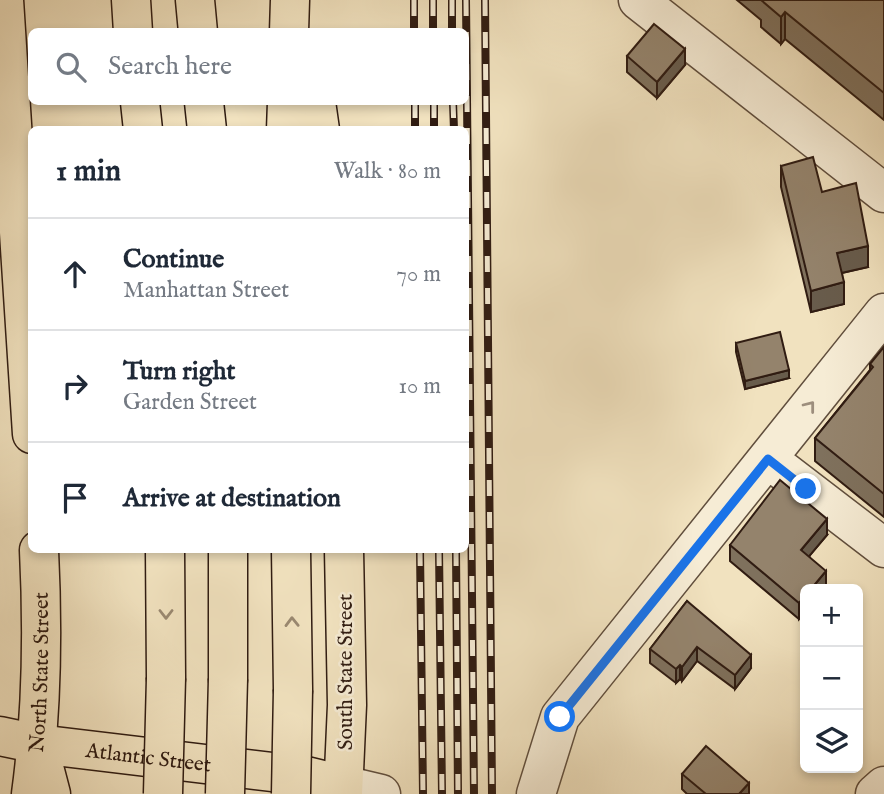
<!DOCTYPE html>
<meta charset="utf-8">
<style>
body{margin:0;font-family:"IM FELL English",serif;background:#f2f2f3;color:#1f2937}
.controls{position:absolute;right:21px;bottom:21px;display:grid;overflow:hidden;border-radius:10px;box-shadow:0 4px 10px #0003}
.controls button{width:63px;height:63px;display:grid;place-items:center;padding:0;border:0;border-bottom:2px solid #e0e1e3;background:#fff;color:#1f2937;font:35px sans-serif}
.stop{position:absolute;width:21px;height:21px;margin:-16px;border:5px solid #1a73e8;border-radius:50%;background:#fff}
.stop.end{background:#1a73e8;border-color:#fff;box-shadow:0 2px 7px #0008}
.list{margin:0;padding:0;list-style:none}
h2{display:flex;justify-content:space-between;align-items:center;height:91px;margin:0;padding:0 28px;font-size:30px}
h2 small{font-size:23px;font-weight:400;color:#747a83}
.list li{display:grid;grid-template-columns:46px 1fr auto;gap:21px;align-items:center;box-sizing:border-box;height:112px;padding:0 28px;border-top:2px solid #e0e1e3}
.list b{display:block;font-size:26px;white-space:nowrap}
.list p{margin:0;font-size:23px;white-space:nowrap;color:#747a83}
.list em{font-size:23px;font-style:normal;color:#747a83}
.icon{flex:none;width:38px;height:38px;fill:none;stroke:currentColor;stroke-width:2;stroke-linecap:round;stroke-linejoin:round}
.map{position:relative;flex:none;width:884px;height:794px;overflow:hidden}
.search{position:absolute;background:#fff;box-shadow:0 4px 10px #0003;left:28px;top:28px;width:441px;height:77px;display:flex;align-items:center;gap:18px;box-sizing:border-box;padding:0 24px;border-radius:10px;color:#747a83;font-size:26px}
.panel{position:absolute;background:#fff;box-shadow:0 4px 10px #0003;left:28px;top:126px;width:441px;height:427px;border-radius:10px}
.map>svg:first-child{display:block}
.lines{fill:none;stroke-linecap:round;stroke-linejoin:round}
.minor-casing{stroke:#604e3d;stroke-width:41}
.major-casing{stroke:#301c12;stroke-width:41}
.highway-casing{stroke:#301c12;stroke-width:41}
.minor{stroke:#f6ecd5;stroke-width:38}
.major{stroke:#f1e2bf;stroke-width:38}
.highway{stroke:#f1e2bf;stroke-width:38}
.rail-casing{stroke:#301c12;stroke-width:8}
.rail{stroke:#f6ecd5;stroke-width:5;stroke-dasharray:16;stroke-linecap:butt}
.highway-bridge-casing{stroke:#301c12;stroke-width:41;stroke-linecap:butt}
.highway-bridge{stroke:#f1e2bf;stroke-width:38}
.wall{fill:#7f715d;stroke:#301c12;stroke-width:2}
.shaded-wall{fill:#685c4c;stroke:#301c12;stroke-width:2}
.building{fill:#94836c;stroke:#301c12;stroke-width:2}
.oneway{stroke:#9d8e7d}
.oneway2{stroke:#9a8971}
.route{stroke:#1a73e8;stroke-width:9}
.labels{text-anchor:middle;stroke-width:5;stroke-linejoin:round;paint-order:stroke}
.street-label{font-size:21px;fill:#301c12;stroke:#f6ecd5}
</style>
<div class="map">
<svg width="884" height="794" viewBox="0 0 884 794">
<rect width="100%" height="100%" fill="#f1e2bf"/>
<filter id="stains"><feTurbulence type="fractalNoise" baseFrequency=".00286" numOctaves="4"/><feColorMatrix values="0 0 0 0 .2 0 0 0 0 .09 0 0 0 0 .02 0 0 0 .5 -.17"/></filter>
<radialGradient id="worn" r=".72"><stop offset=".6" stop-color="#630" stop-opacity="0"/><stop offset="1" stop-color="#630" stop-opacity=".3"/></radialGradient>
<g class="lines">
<defs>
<path id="minor" d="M638,0L884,193
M768,459L884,548
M343,785L381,794
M536,794L560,717L884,313
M875,794L884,786"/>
<g id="major">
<path d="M4,0L32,434"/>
<path d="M316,102L320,130"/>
<path id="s1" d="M0,736L38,744L306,776L343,785"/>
<path id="s2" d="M31,794C42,713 43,631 39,550"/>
<path d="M343,794L347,705L344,550"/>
</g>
<path id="highway" d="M131,0L133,32
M195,0L198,32
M289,32L290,0
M140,102L143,130
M204,102L207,130
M286,130L287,102
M165,550L166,678
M228,550V679
M291,550L293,690
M38,744L51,794"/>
</defs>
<use href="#minor" class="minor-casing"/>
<use href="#major" class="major-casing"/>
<use href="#highway" class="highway-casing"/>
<use href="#minor" class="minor"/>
<use href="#major" class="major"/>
<use href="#highway" class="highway"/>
<defs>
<path id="rail" d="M414,0V32
M433,0V32
M452,0V32
M466,0L474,794
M485,0L492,794
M415,102V130
M434,102V130
M453,102L454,130
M420,550L423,794
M439,550L442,794
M456,550L458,794"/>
</defs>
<use href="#rail" class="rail-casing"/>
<use href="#rail" class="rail"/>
<defs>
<path id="highway-bridge" d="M163,794L166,678
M225,794L228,679
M291,794L293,690"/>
</defs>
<use href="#highway-bridge" class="highway-bridge-casing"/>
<use href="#highway-bridge" class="highway-bridge"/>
</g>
<path class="wall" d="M737,0H884V120L785,39L781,44L761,27V20Z
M627,56L685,65L657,98L627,72Z
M781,166L822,192L868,267L842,273L844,304L811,312L781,187Z
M736,343L789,378L745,389L736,352Z
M884,347V517L815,461V438L870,370V364Z
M827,535L809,556L826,587L799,619L730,561V545Z
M687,601L751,668L735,689L697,661L682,681L680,679L676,683L650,663V649Z
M682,774L749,794H687L682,789Z"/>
<path class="shaded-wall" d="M785,12V39L781,44V17Z
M685,49V65L657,98V82Z
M868,246V267L837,274V253Z
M844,282V304L811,312V291Z
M789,370V378L745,389V381Z
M827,519V535L801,566V550Z
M826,571V587L824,589H811Z
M805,596V612L799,619V603Z
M697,647V661L682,681V667Z
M751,655V668L735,689V675Z
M680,665V679L676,683V669Z
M749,783V794H739Z"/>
<path class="building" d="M761,0H884V93L785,12L781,17Z
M654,24L685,49L657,82L627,56Z
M813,157L822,192L856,183L868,246L837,253L844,282L811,291L781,166Z
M780,332L789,370L745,381L736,343Z
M884,347V494L815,438L873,367L870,364Z
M780,480L827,519L801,550L826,571L811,589H805V596L799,603L730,545Z
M687,601L751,655L735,675L697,647L682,667L680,665L676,669L650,649Z
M706,746L749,783L739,794H706L682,774Z"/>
<defs><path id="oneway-chevron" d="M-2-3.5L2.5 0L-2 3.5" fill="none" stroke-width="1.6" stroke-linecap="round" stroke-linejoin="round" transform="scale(1.75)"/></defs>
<use class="oneway" href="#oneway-chevron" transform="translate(810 406) rotate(-52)"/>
<g class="oneway2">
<use href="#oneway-chevron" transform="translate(166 614) rotate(90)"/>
<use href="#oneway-chevron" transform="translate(292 622) rotate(-91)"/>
</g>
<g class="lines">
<path class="route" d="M560,717L768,459L806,489"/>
</g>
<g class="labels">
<g class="street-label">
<text dy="7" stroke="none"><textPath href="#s2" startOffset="122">North State Street</textPath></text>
<text transform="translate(345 672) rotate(-90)" y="7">South State Street</text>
<text dy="7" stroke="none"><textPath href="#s1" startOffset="150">Atlantic Street</textPath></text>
</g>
</g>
<rect width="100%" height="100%" filter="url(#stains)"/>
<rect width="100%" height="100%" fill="url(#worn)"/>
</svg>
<div class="controls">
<button>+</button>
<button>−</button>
<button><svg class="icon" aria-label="layers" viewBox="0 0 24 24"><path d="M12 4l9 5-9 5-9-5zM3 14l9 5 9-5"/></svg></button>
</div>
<div class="stop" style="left:560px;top:717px"></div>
<div class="stop end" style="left:806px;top:489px"></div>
<div class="search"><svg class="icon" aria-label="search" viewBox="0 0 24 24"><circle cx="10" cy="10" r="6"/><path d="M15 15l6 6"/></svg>Search here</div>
<section class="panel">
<h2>1 min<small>Walk · 80 m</small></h2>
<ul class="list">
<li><svg class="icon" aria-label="ahead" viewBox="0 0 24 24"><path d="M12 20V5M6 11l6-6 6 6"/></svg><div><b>Continue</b><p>Manhattan Street</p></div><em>70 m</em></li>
<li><svg class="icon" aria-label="right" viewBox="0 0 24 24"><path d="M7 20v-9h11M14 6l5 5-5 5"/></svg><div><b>Turn right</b><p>Garden Street</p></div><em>10 m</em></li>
<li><svg class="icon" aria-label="arrive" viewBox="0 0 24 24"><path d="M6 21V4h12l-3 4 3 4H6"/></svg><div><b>Arrive at destination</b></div></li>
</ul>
</section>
</div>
